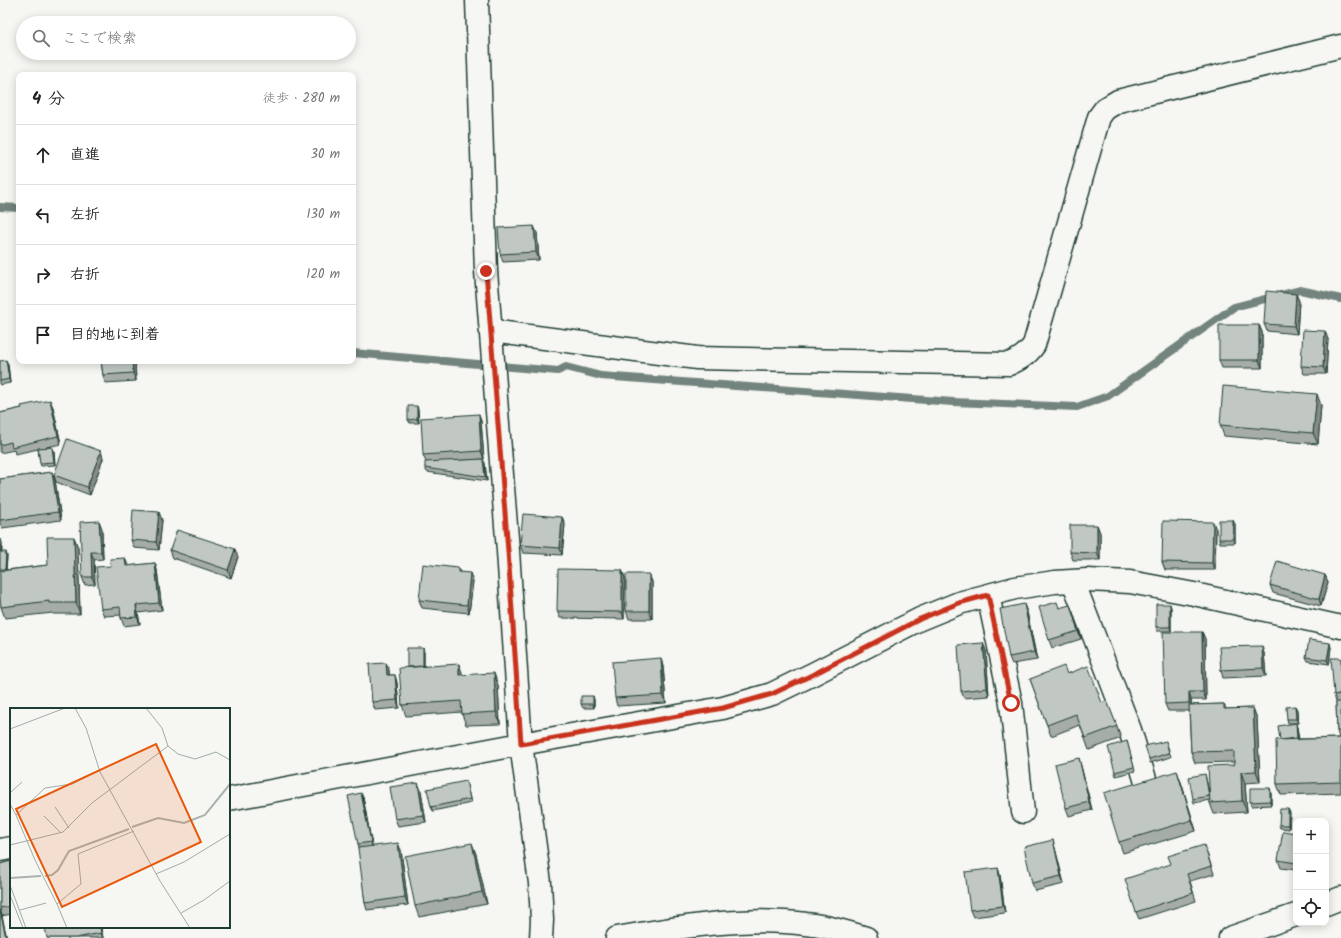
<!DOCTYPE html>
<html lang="ja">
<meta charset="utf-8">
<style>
body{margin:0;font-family:Kalam,"Klee One",sans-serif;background:#f2f2f2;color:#222}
.controls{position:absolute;right:12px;bottom:12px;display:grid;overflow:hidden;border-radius:8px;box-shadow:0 2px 10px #0003}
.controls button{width:36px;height:36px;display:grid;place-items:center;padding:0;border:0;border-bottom:1px solid #e0e0e0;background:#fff;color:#222;font:20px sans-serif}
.stop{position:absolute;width:12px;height:12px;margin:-9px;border:3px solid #c8321e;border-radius:50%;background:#fff}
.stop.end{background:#c8321e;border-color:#fff;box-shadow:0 1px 4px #0008}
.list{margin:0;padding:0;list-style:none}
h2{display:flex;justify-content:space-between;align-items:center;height:52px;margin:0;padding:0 16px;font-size:17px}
h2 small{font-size:13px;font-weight:400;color:#767676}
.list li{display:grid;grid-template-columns:26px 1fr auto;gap:12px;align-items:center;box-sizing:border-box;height:60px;padding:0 16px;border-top:1px solid #e0e0e0}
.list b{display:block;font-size:15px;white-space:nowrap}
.list em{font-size:13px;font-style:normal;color:#767676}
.icon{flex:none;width:22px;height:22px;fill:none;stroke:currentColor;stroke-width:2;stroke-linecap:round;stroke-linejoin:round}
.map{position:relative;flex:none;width:1341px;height:938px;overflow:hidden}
.search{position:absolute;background:#fff;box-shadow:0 2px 10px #0003;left:16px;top:16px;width:340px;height:44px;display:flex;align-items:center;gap:10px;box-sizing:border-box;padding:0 14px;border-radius:22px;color:#767676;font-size:15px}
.panel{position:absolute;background:#fff;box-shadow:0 2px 10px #0003;left:16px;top:72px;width:340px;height:292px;border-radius:8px}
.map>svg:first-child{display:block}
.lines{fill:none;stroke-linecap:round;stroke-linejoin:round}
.stream{stroke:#72847d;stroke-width:8}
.minor-casing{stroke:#1f3d34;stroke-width:25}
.minor{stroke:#f6f6f2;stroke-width:22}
.wall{fill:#a6aca8;stroke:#1f3d34}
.shaded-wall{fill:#878c88;stroke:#1f3d34}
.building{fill:#c1c8c3;stroke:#1f3d34}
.route{stroke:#c8321e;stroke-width:5}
.inset-river{fill:none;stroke:#aab3ae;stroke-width:2}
.inset-road{fill:none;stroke:#a0aca6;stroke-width:1}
.view{fill:#e8590c;fill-opacity:0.15;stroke:#e8590c;stroke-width:2}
.inset-edge{fill:none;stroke:#1f3d34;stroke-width:2}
</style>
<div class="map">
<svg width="1341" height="938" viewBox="0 0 1341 938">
<rect width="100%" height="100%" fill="#f6f6f2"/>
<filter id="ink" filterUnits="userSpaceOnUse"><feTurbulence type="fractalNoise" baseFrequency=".025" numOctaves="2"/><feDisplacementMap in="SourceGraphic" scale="8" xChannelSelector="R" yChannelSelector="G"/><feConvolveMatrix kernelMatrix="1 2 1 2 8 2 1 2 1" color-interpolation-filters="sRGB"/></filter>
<g filter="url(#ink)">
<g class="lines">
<path class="stream" d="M0,207L19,208
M353,353L558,371L566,367L601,376L953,402L1077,407L1108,396L1234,307L1300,290L1341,299"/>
<defs>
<path id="minor" d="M477,0L486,271L508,551L521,744L540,883L542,920L541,938
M491,331L697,358L1009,364C1020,359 1027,355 1034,345L1099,117L1105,109L1118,101L1341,46
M1073,581L1130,730L1145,779
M988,595L1011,703L1023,812
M229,799L521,744L723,708L772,694L813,674L920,619L959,603L1015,588L1055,582L1087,580L1130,582L1194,594L1341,627
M0,850L11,848
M1326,904L1341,898
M617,938C678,927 745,916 806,924C827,926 847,932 866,938
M1230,938L1296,915"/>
</defs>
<use href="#minor" class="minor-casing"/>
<use href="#minor" class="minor"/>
</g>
<path class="wall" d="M537,233L539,260L503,262L500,254Z
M1296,294L1299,301L1297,334L1267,331L1264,324Z
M1259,325L1262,332V368H1222L1219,360Z
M1328,339L1326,374H1304L1301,366Z
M0,361L8,364L10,383L0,385Z
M101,361H135L136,381L105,383L103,375Z
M1321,405L1318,444L1224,436L1220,425Z
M417,406L418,410L419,423H410L408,420Z
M53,407L61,444L47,447H52L54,451L55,465L41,466L40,463L38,449L15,454L14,450L0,453V413L22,408Z
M479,414L481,421L484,459L452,461L485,463L487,481L427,472L425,468L426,462L423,455Z
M101,451L103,459L90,495L56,482L54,475Z
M52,472L55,480L61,520L2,528L0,523V479Z
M562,517L565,524L562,555L523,553L520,545Z
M162,520L159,550L134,548L131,540Z
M99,521L102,529L103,559L94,560L95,584L85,585L82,577Z
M1235,524V543H1220L1219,539Z
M1097,525L1100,533V560H1073L1070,552Z
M1216,529L1215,570H1165L1162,562Z
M74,537L78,548L80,614H53V613L5,618L1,607L0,597V539L2,543V552L7,556L6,570L48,565Z
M170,550L238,557L231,578L173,558Z
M155,563L157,570L162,610L138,613L140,624L124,626L121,618V615L104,616L101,609L128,566Z
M458,568L460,572L473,581L469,613L422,608L419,600Z
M622,570L625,578L624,619L560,618L557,611Z
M649,574L652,582V619H629L626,611Z
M1325,575L1328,582L1321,606L1273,593L1270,585Z
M1170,604L1171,608V631H1157L1156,627Z
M1070,605L1081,639L1052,648L1049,640Z
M1027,612L1037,660L1012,664L1009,657Z
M1202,632L1205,639L1206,700H1191L1192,705L1224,704L1226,709L1253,708L1257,719L1260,782L1245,783L1247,812L1214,814L1210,803V800L1194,803L1193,799L1205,774L1206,778L1210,796L1234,765V762L1195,763L1191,752L1189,711H1168L1165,704Z
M983,643L986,651L989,696L964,698L961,691Z
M1331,647L1329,664L1308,661L1306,657Z
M424,652V666L463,675L498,685L500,724L466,725L462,714V712L406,716L402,705L407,667Z
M1264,653L1266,676L1223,678L1221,670Z
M1341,658V793L1281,795L1277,784L1280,740L1297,727L1299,739L1339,738L1337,731L1336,702L1334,695Z
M386,663L389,670V675H395L397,683L399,708L375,710L372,702Z
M663,666L666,703L617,706L615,698Z
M1067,674L1102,703L1107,701L1121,738L1089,750L1080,725L1051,736L1030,679Z
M593,696L594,700V708H583L581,704Z
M1295,706L1297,710L1298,723H1288L1287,719Z
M1127,741L1135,771L1116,776L1115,772Z
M1167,744L1171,757L1150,763L1149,759Z
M1081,766L1092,810L1069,816L1066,808Z
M466,781L471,803L433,811L431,807Z
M1181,782L1196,831L1123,853L1119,842Z
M418,783L421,791L426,822L398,826L395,819Z
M1271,792V805L1251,806L1250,802Z
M363,797L372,846L401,850L408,905L367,910L365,903L359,847L358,844Z
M1288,809L1290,813L1289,829L1280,828L1279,825Z
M1296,833V870L1281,868L1278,860Z
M1055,848L1064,884L1035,891L1032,883Z
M1207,853L1214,874L1190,881L1196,901L1139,919L1136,912Z
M476,854L487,904L419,917L415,906Z
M11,861V914L2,916L0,938V864Z
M998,868L1000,875L1005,913L973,917L970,910Z
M101,927L103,938H47Z"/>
<path class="shaded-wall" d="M534,226L537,233L539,260L536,252Z
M1296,294L1299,301L1297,334L1294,326Z
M1259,325L1262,332V368L1259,360Z
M1325,331L1328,339L1326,374L1323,367Z
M6,360L8,364L10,383L9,379Z
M132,361H135L136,381L133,373Z
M1317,394L1321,405L1318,444L1313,433Z
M50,400L53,407L61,444L58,436Z
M417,406L418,410L419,423L417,419Z
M479,414L481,421L484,459L481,451Z
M52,447L54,451L55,465L54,462Z
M101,451L103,459L90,495L87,487Z
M483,459L485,463L487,481L485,477Z
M52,472L55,480L61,520L58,512Z
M159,512L162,520L159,550L156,542Z
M562,517L565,524L562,555L560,548Z
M1233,520L1235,524V543L1233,539Z
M99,521L102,529L103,559L101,552Z
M1213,522L1216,529L1215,570L1212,563Z
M1097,525L1100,533V560L1097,553Z
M74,537L78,548L80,614L76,603Z
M1,539L2,543L1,556L0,552Z
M235,549L238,557L231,578L228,570Z
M6,552L7,556L6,573L5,569Z
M91,552L94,560L95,584L92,577Z
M125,558L128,565L129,574L126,566Z
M155,563L157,570L162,610L159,603Z
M622,570L625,578L624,619L622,612Z
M470,573L473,581L469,613L467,605Z
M649,574L652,582V619L649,611Z
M1325,575L1328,582L1321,606L1319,599Z
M1024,604L1027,612L1037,660L1034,652Z
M1170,604L1171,608V631L1170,627Z
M136,605L138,613L140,624L137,617Z
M1070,605L1073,612L1081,639L1078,631Z
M1202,632L1205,639L1206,700L1203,692Z
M983,643L986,651L989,696L987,688Z
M1330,643L1331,647L1329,664L1327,660Z
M1262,646L1264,653L1266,676L1263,668Z
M423,648L424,652V672L423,668Z
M661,658L663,666L666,703L663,695Z
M386,663L389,670L390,683L387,675Z
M459,664L463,675H459Z
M494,673L498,685L500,724L496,712Z
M395,675L397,683L399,708L397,700Z
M1189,692L1191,700L1192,711L1189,703Z
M593,696L594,700V708L593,704Z
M1295,706L1297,710L1298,723L1296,719Z
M1253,708L1257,719L1260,782L1256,771Z
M1296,723L1297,727L1299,742L1297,738Z
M1079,758L1092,810L1089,802Z
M1177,771L1181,782L1196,831L1192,820Z
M1241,772L1245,783L1247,812L1242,801Z
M418,783L421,791L426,822L423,815Z
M1270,788L1271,792V805L1270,801Z
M361,793L363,797L372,846L371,842Z
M1288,809L1290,813L1289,829L1288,825Z
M1053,840L1064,884L1061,876Z
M398,843L401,850L408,905L405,897Z
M472,843L476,854L487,904L482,892Z
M998,868L1000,875L1005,913L1003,906Z
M0,909L2,916L7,938H6Z
M100,927H101L103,938L101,933Z"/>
<path class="building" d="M534,226L536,252L500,254L498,228Z
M1266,291L1296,294L1294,326L1264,324Z
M1219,325H1259V360H1219Z
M1303,330L1325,331L1323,367L1301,366Z
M6,360L9,379L0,381V361Z
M101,361H132L133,373L103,375Z
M1223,386L1317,394L1313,433L1220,425Z
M50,400L58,436L12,447L11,442L0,445V413L22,408L21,406Z
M408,406H417V419L408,420Z
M479,414L481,451L423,455L421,418Z
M67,439L101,451L87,487L54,475Z
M52,447L54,462L40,463L38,448Z
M483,459L485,477L425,468V462Z
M52,472L58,512L0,520V479Z
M133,510L159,512L156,542L131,540Z
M523,514L562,517L560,548L520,545Z
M1219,520H1233V539H1219Z
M99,521L101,552H91L92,577H82L80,522Z
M1163,521L1213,522L1212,563L1162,562Z
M1070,525H1097V553L1070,552Z
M177,530L235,549L228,570L170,550Z
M47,537H74L76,603H49V601L1,607L0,597V571L48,565Z
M0,552H6L5,569H0Z
M125,558L126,566L155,563L159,603L136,605L137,617L121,618L120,607L101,609L96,567L111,566L110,559Z
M1277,561L1325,575L1319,599L1270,585Z
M423,564L458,568V572L470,573L467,605L419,600Z
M558,569L622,570V612L557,611Z
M626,574H649V611H626Z
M1057,602L1059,608L1070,605L1078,631L1049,640L1039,607Z
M1024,604L1034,652L1009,657L1000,609Z
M1156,604H1170V627H1156Z
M1163,632H1202L1203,692H1189V703L1165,704Z
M1309,640L1330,643L1327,660L1306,657Z
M983,643L987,688L961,691L958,645Z
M1262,646L1263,668L1221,670L1219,647Z
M407,648H423V666L407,667Z
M661,658L663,695L615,698L612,662Z
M1331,658H1341V694L1334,695Z
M386,663L387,675H395L397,700L372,702L369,664Z
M459,664V675L494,673L496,712L462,714L461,701L402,705L399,668Z
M1064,666L1067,674L1088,666L1102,703L1107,701L1117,726L1085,738L1076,714L1047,725L1030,679Z
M581,696H593V704H581Z
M1336,702H1341V731H1337Z
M1224,704V709L1253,708L1256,771L1241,772L1242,801L1210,803L1208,766L1234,765V751L1191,752L1189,705Z
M1295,706L1296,719H1287L1286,707Z
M1296,723L1297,738L1280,740L1278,726Z
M1341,738V782L1277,784L1276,740Z
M1127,741L1134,767L1115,772L1108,747Z
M1166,741L1169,753L1149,759L1145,746Z
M1079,758L1089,802L1066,808L1055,764Z
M1177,771L1192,820L1119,842L1104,793Z
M1205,774L1209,796L1193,799L1189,777Z
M466,781L470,799L431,807L427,789Z
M418,783L423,815L395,819L390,787Z
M1250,788H1270V801L1250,802Z
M361,793L371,842L358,844L348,796Z
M1280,809H1288V825H1279Z
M1283,831L1296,833V863L1278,860Z
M1053,840L1061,876L1032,883L1024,847Z
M398,843L405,897L365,903L358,848Z
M472,843L482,892L415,906L405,856Z
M1204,845L1211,866L1187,874L1193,893L1136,912L1125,879L1171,864L1168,856Z
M11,861V894H10L11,906L0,908V864Z
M998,868L1003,906L970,910L965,872Z
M0,910L6,938H0Z
M45,927H100L101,933L76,938H47Z"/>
</g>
<g class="lines" filter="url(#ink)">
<path class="route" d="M486,271L508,551L521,744L723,708L772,694L814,674L920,619L959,603L988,595L1011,703"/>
</g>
<g transform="translate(10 708)">
<rect width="220" height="220" fill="#f6f6f2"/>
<path class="inset-river" d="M122,119L148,110L174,115L195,107L220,76M35,168L42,167L48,162L59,143L119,121M0,170L31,168"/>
<path class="inset-road" d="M65,0L76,20L90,64L150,173L180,220M136,0L152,20L158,38L168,46L185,51L206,44L220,52M0,21L55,0M0,85L12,74M0,96L6,107M45,99L59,120M34,108L51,125M0,137L53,124L82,95L158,38M146,166L174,154L220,126M0,177L16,220M0,187L13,220M47,196L25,152L6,107L35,80L62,76L90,62M10,202L36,195M171,205L194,192L220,173M57,220L47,196L71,176L68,146L124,123"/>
<path class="view" d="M146,36L191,134L52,199L6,101Z"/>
<rect width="220" height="220" class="inset-edge"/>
</g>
</svg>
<div class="controls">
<button>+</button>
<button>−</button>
<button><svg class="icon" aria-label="locate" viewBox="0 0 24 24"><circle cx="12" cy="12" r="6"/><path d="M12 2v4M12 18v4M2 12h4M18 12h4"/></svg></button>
</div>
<div class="stop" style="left:1011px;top:703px"></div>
<div class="stop end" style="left:486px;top:271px"></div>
<div class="search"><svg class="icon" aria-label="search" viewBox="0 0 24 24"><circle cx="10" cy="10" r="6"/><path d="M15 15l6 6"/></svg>ここで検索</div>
<section class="panel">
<h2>4 分<small>徒歩 · 280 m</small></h2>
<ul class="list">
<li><svg class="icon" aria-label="ahead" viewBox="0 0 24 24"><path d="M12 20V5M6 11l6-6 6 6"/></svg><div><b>直進</b></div><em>30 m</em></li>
<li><svg class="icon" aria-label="left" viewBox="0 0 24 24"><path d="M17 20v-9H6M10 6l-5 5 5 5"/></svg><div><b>左折</b></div><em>130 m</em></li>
<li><svg class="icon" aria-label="right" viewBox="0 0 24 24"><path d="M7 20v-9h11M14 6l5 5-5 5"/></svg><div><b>右折</b></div><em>120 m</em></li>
<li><svg class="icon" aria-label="arrive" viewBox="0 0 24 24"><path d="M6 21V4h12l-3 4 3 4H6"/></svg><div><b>目的地に到着</b></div></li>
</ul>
</section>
</div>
